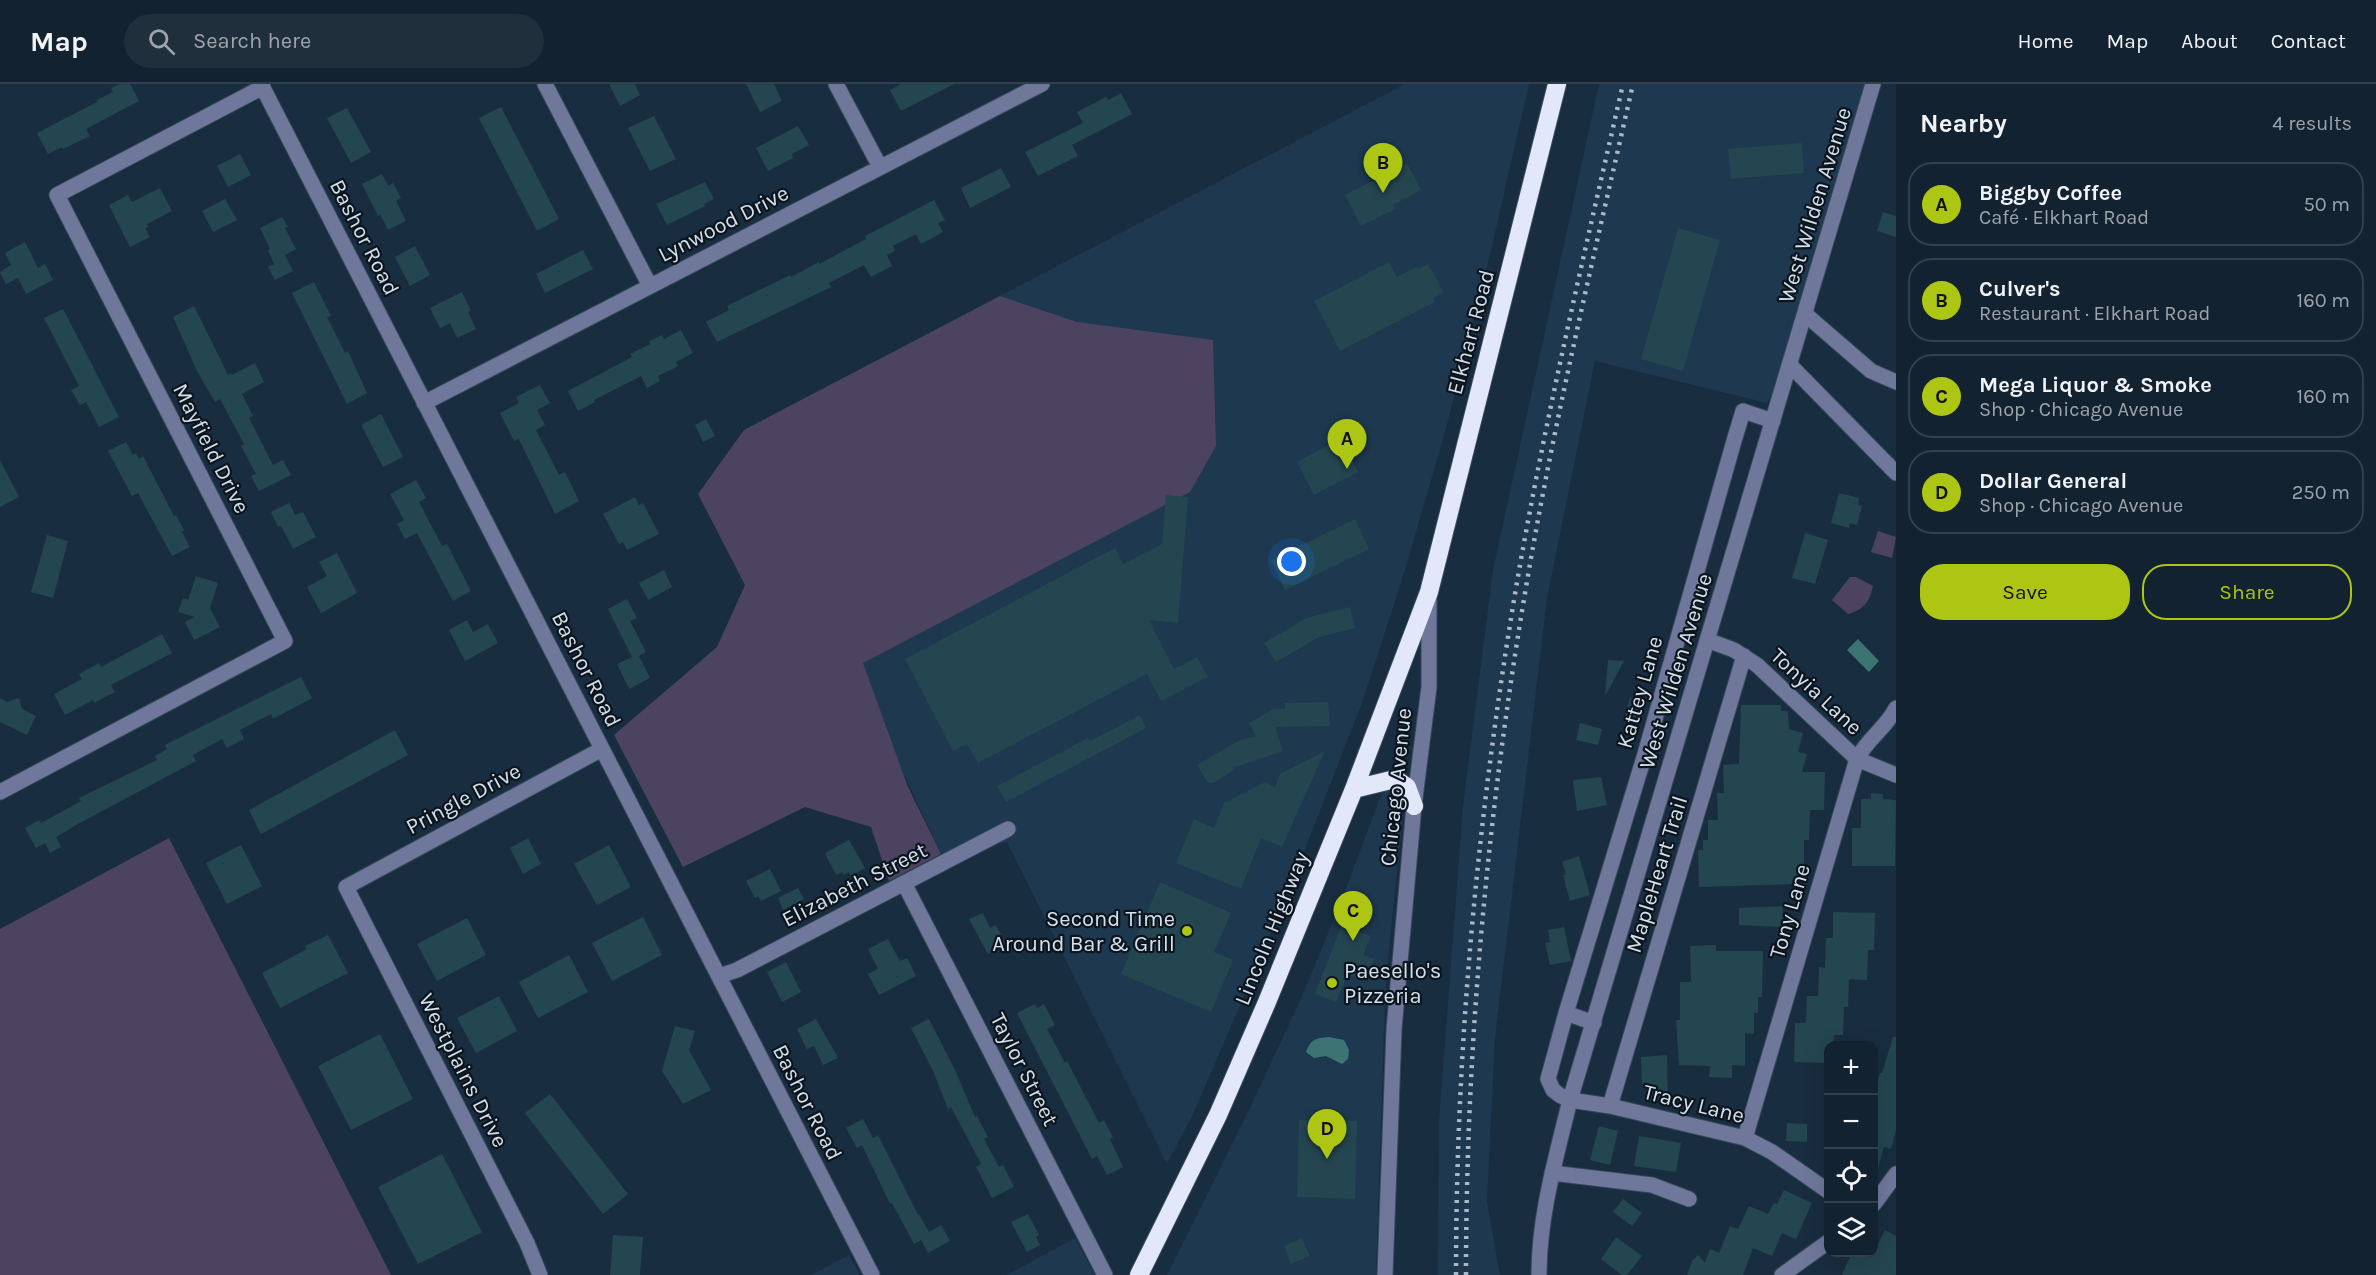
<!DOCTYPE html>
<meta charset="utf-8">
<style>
body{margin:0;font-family:Karla,sans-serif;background:#202f3c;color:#f1f3f6}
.controls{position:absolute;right:18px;bottom:18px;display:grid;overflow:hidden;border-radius:12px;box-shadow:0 6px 24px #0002}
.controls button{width:54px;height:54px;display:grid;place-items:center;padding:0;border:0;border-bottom:2px solid #323f4c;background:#132230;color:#f1f3f6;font:30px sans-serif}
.you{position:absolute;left:1292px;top:478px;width:21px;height:21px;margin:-15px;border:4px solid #fff;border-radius:50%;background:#1a73e8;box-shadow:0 0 0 9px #1a73e833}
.badge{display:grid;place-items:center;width:39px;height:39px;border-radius:50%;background:#acc613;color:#111;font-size:20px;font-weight:700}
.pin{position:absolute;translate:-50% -50px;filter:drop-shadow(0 2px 3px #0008)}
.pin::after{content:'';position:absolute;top:32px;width:21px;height:18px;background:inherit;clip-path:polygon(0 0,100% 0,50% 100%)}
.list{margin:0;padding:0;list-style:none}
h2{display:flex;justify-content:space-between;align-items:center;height:78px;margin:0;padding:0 24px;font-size:26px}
h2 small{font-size:20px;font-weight:400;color:#9da4ab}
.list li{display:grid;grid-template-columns:39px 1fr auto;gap:18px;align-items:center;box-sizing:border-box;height:84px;margin:0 12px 12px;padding:0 12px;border:2px solid #323f4c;border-radius:24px}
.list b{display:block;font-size:22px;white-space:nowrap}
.list p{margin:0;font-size:20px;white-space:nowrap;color:#9da4ab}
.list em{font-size:20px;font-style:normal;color:#9da4ab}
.actions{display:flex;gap:12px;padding:18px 24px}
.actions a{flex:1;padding:14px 0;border:2px solid #acc613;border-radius:24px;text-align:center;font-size:21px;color:#acc613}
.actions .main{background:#acc613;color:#111}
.icon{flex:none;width:33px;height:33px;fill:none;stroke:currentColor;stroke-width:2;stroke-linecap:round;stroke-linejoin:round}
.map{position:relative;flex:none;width:1896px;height:1191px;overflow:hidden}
header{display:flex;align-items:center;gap:36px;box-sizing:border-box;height:84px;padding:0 30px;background:#132230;border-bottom:2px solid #323f4c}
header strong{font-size:28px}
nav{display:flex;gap:33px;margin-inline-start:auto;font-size:21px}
.search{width:420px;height:54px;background:#202f3c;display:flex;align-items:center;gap:15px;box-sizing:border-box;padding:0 21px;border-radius:33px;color:#9da4ab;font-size:22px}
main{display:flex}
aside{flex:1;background:#132230}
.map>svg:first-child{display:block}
.built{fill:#1d384f}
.green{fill:#4c4361}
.water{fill:#3c7474}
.building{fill:#244650}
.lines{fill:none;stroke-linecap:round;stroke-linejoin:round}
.minor-casing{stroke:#374a5c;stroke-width:17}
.highway-casing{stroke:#374a5c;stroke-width:20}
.minor{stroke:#6f789b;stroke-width:15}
.highway{stroke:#e2e8f9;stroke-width:18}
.rail{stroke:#abb9c7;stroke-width:4.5;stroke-dasharray:3 6;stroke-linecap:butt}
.poi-dot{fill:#acc613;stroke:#0c151d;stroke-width:2}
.labels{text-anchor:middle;stroke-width:4.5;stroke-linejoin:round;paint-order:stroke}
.street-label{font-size:22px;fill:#d4e1ed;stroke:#0c151d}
.poi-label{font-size:22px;fill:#d4e1ed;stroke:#0c151d;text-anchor:end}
</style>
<header>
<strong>Map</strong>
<div class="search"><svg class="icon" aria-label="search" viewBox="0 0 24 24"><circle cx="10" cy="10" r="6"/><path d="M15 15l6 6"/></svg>Search here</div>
<nav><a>Home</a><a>Map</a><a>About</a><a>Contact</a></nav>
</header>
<main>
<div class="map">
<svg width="1896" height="1191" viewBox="0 0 1896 1191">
<rect width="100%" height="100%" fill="#192d40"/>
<path class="built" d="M1405,0H1529L1489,175L1445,348L1405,486L1362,619L1282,824L1194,1028L1167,1080L1007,758L941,770L744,346Z
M1599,0H1879L1790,281L1767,319L1595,277L1547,514L1495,954L1487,1118L1500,1191H1438L1439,1037L1463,722L1493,486Z
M1390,704L1398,705L1404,720L1387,885L1384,944L1376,1191H1167L1251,1022L1303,910L1342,815L1381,711Z
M1075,1154L1095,1191H1006Z
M849,1171L860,1191H811Z"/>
<path class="green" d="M1000,212L1077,238L1213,256L1216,362L1190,408L863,579L908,703L941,770L889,797L871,743L805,723L683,783L614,651L717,563L745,501L698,410L744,346Z
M1878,447L1896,453L1892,474L1871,468Z
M1850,493H1856L1873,502C1870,517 1864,526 1848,530L1832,516Z
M169,754L391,1191H0V845Z"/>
<path class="water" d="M1858,555L1879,577L1869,588L1847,566Z
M1329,953L1344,956L1349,966L1348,975L1342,980L1326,972L1314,974L1306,968C1311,955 1316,954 1329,953Z"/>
<path class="building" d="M120,0H130L139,17L86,45L90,52L63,65L62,63L48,70L37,49L97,18V16L113,8L111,4Z
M609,0H635L640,11L620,22Z
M746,0H774L782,17L760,28Z
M901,0H954L901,27L890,6Z
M1121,9L1132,30L1072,61L1078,72L1038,92L1025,68L1083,39L1077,28L1106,13L1108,16Z
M501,23L559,135L537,147L479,34Z
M347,24L371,68L351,79L327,34Z
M654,32L676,75L650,87L628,44Z
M798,42L809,61L792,70L793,74L768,87L756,64Z
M1802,59L1804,89L1731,95L1728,65Z
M240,70L251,91L228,103L217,82Z
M1407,79L1421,106L1393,121L1395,125L1361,142L1345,111Z
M1001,84L1011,103L970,124L961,104Z
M382,90L388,102L393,99L401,114L396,117L406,137L388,146L380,130L378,132L362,100Z
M705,98L714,115L704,120L705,122L667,141L656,120Z
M160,104L172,127L147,140L148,143L145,144L150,153L130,163L109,121L128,111L132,118Z
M225,115L237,136L213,148L202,127Z
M934,116L945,136L938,139L943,148L921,160L916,150L893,162L895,167L887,171L892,182L871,193L864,181L829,199L831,203L717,258L706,238L729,226L727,222L790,191L791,193L819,178V180L866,155L865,152Z
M1883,128L1896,132V153L1877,147Z
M282,133L288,143L285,144L296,165L285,171L293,187L275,196L268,183L274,180L268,166L270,165L260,144Z
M1678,144L1720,156L1683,287L1641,275Z
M25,158L38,184L45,180L53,196L26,210L18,194L6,200L0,188L11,181L5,169Z
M415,162L430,191L410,202L395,173Z
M583,166L593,185L545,209L536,190Z
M1389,178L1397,193L1416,183L1418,185L1428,180L1444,209L1433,214L1435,218L1340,267L1314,217Z
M314,198L331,232L327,233L345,269L348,267L367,309L347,320L292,209Z
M462,208L471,227L468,228L476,245L457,254L450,239L440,244L430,224Z
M194,222L228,291L231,289L232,291L255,279L264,298L242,310L253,332L249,334L273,381L283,376L291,391L259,407L251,392L256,390L241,362L244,360L220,315L215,318L197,287L173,233Z
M63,225L119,333L99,343L86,318L80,321L71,306L79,302L44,234Z
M681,246L693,269L676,278L678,282L658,292L660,297L647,304L641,292L594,316L595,318L578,327L568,307L632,273L630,270L650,260L649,257L662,251L664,255Z
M540,301L550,319L537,326L545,341L536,346L559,391L565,388L579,417L555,430L519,355L514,357L500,329L519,319L516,313Z
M381,330L403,373L383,383L361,341Z
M706,335L715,352L703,358L695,341Z
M1340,355L1358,388L1314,411L1297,378Z
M126,358L133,371L136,369L139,375L143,372L174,432L176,431L184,446L182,448L190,463L172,472L138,409L132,412L108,367Z
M0,376L19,413L0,423Z
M416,396L426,414L419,418L442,462L447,460L471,507L453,517L417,449L405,455L397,440L404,436L390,410Z
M1839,409L1859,414L1858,421L1862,422L1857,441L1850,439L1849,444L1831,439Z
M1166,411L1188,413L1178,539L1149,536L1174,585L1197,573L1208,593L1161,617L1147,590L978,679L967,660L953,667L905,575L1115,464L1123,480L1162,460Z
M635,413L639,421L643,419L659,450L627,466L623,458L619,460L603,430Z
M289,419L295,431L303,428L316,453L293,465L281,442L278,443L271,428Z
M1355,435L1369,465L1285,506L1271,476Z
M1805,449L1828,456L1815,500L1792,494Z
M47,451L68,457L53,514L31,508Z
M337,469L357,509L321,529L307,503L327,492L319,478Z
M664,486L672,503L648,516L639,499Z
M196,492L218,499L210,524L220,543L194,556L185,538L195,533L178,528L183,514L188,516Z
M627,515L637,534L630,537L646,568L639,572L650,594L629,605L617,580L632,573L608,525Z
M1350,523L1355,544L1319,553L1276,578L1264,559L1306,534Z
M467,536L473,548L488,540L498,559L465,577L449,546Z
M162,550L172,569L111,601L115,608L94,619L93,616L65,631L54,610L82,595L79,590L99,579L101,583Z
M1608,576L1624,577L1605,612Z
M301,593L312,614L273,635L271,630L240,646L244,655L227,664L222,655L193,671L196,677L76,741L56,753L61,763L50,769L45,759L36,764L25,744L39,736L41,739L81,717L79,714L157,676L155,672L167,665L165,661Z
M0,614L7,618L19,614L22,625L36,632L27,651L0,638Z
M1630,614L1642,618L1636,640L1624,636Z
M1328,618L1330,642L1275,643L1283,667L1233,684L1236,685L1213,699H1208L1197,681L1238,657L1256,652L1249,639L1274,625H1285V619Z
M1741,621H1781V627H1788L1789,645L1803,649L1798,668L1807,670L1802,688H1825L1824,726H1810L1809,756H1804V781H1797V800L1699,803L1698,766H1703V756H1708V736H1718L1717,709H1724L1723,681L1739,680Z
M1140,631L1146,644L1006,718L997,702L1088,654L1090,657Z
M1580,639L1602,645L1598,661L1576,656Z
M395,646L408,671L261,750L249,726Z
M1325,667L1282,763L1261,754L1241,805L1176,779L1194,735L1214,744L1224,719L1265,698L1275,703L1280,690Z
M1601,693L1607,721L1577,727L1573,696Z
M1871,709L1883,710V715L1896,716L1895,782H1852V744H1861V715H1871Z
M528,754L541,780L523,790L510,764Z
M849,756L865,784L851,792L849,788L843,791L842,788L836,791L825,769Z
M241,761L262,802L227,820L206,779Z
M609,761L631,803L597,821L574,780Z
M1579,772L1590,811L1570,817L1563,791L1566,790L1562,778Z
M770,785L781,807L761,817L758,812L755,814L746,797Z
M1160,798L1231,829L1214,868L1233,876L1211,928L1121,890Z
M798,804L804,815L783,826L778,814Z
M1783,822L1782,843L1739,841V824Z
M1833,828L1875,829L1874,866H1868L1867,896L1849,895L1848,923H1844L1843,951H1834L1833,962H1828V979L1794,978L1795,939H1806L1807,912H1818L1819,883L1825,884L1826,854H1833Z
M983,829L990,844L996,841L1006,861L988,870L969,835Z
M643,833L662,871L612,897L592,859Z
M467,834L486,871L437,897L417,860Z
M1342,840L1371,852L1363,871L1374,875L1365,897L1348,890L1336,918L1315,910Z
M1564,843L1571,877L1550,881L1545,859L1550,858L1548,846Z
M328,851L348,889L280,924L262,889L307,865L305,862Z
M888,855L900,877L907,874L916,892L879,911L868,890L878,885L868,865Z
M1716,861V867H1763L1762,913H1758V929H1754V950L1745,949V982L1732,981V994L1709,993L1710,982L1679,981L1676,936H1680V898H1691L1690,862Z
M569,871L588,908L538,934L519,898Z
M786,878L801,908L782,918L767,888Z
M499,912L517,947L476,969L457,934Z
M1035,920L1037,924L1044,920L1055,941L1047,945L1065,979L1067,977L1099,1039L1104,1036L1113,1054L1110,1055L1123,1083L1107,1091L1097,1072L1092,1075L1017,929Z
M816,935L838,974L823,981L814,962L807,965L797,945Z
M929,935L955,986L975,1033L977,1032L988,1053L984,1055L999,1083L1003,1081L1014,1103L992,1114L976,1083L981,1080L951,1023L948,1025L934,989L911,944Z
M675,942L695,947L689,966L711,1006L683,1020L662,987Z
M380,950L413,1015L351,1046L318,982Z
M1893,953H1896V1046L1891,1065L1884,1063L1877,1088H1874V1000L1876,1001L1880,989H1882Z
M1667,971L1668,1016L1644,1017L1647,1001L1642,1000L1641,973Z
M550,1010L628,1110L603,1130L525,1029Z
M863,1035L873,1054L878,1051L918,1131L919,1130L929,1148L941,1141L950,1157L928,1169L921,1156L914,1160L892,1119L890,1120L862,1061L857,1064L846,1044Z
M1299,1036L1357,1037L1355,1115L1297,1113Z
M1787,1039L1807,1040V1058L1786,1057Z
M1599,1042L1618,1047L1610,1081L1590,1076Z
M1639,1052L1681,1059L1676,1088L1634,1082Z
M442,1070L482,1148L418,1180L378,1103Z
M1784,1106L1812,1119L1796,1155L1782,1149L1772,1172L1753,1164L1743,1191H1687L1692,1177L1698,1171L1705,1179L1710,1165L1719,1169L1730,1142L1738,1145L1749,1122L1768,1130L1774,1119L1777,1120Z
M1623,1115L1642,1129L1632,1142L1613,1128Z
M1028,1130L1039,1151L1036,1153L1040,1161L1027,1168L1011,1138Z
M1885,1146L1896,1152V1191H1842L1852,1168H1874Z
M613,1151L643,1153L640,1191H610Z
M1616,1153L1642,1172L1627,1191H1622L1601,1175Z
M1302,1154L1310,1172L1291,1180L1284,1162Z"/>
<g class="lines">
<defs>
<path id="minor" d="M261,0L872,1191
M545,0L650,202
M836,0L880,83
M1805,230L1871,287L1896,298
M1790,281L1896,389
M424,319L1042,0
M1707,556L1734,566L1757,581L1857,675L1896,691
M0,708L285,557L57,111L263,3
M904,799L1105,1191
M719,892L737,886L1008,745
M1566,929L1548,995L1553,1006L1561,1012L1570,1016L1610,1022L1745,1054L1772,1068L1828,1107
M1594,939L1566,929L1645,670L1734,357L1743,327L1773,337
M1610,1022L1744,572
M1745,1054L1857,675C1867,655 1886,644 1896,624
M1552,1089L1652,1101L1689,1115
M1874,1120L1896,1090
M540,1191L527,1159L346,803L602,665
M1385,1191L1394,945L1414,722L1429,603V512
M1539,1191C1539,1131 1556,1074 1570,1016L1873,0
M1782,1191L1828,1158"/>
<path id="highway" d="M1354,705L1395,695L1407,703L1414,722
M1139,1191L1218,1031L1267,918L1354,705L1429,508L1557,0"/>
</defs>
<use href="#minor" class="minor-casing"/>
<use href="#highway" class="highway-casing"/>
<use href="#minor" class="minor"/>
<use href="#highway" class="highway"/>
<path class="rail" d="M1456,1191C1456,965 1477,739 1514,516C1543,343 1584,171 1623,0
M1466,1191C1466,953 1489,714 1530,480C1558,319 1597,159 1633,0"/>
</g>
<g class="poi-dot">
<circle cx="1187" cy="847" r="6"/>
<circle cx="1332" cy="899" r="6"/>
</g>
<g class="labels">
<g class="street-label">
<text transform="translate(1814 121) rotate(-73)" y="8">West Wilden Avenue</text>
<text transform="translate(723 139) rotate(-27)" y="8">Lynwood Drive</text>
<text transform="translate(365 153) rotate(63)" y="8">Bashor Road</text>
<text transform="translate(1470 248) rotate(-75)" y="8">Elkhart Road</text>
<text transform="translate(212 364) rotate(63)" y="8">Mayfield Drive</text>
<text transform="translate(587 585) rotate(63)" y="8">Bashor Road</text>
<text transform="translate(1675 587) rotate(-73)" y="8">West Wilden Avenue</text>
<text transform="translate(1817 607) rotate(43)" y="8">Tonyia Lane</text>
<text transform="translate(1639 608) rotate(-74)" y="8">Kattey Lane</text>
<text transform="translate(1395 703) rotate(-84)" y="8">Chicago Avenue</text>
<text transform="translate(463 714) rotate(-28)" y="8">Pringle Drive</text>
<text transform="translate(1656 790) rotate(-73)" y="8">MapleHeart Trail</text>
<text transform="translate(854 800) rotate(-27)" y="8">Elizabeth Street</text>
<text transform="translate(1789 827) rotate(-74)" y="8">Tony Lane</text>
<text transform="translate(1271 844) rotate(-68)" y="8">Lincoln Highway</text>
<text transform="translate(1025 985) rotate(63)" y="8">Taylor Street</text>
<text transform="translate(464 986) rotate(63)" y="8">Westplains Drive</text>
<text transform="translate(808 1018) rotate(63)" y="8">Bashor Road</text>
<text transform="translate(1694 1019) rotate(14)" y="8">Tracy Lane</text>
</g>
<g class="poi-label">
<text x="1175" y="842">Second Time<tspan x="1175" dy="25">Around Bar &amp; Grill</tspan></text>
<text x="1344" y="894" text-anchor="start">Paesello's<tspan x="1344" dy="25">Pizzeria</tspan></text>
</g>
</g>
</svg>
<div class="controls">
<button>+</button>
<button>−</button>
<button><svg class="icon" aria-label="locate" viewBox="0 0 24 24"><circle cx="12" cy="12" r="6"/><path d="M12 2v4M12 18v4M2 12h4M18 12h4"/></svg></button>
<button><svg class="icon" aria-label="layers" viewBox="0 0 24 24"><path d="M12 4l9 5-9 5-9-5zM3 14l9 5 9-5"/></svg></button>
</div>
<div class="you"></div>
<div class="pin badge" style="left:1347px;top:385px">A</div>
<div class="pin badge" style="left:1383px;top:109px">B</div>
<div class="pin badge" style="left:1353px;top:857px">C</div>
<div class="pin badge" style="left:1327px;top:1075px">D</div>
</div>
<aside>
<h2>Nearby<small>4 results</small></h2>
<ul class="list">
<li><span class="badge">A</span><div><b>Biggby Coffee</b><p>Café · Elkhart Road</p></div><em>50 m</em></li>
<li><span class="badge">B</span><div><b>Culver's</b><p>Restaurant · Elkhart Road</p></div><em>160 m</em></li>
<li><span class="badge">C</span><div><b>Mega Liquor &amp; Smoke</b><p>Shop · Chicago Avenue</p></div><em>160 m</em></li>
<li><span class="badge">D</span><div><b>Dollar General</b><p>Shop · Chicago Avenue</p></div><em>250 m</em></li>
</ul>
<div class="actions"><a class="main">Save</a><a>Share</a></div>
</aside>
</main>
